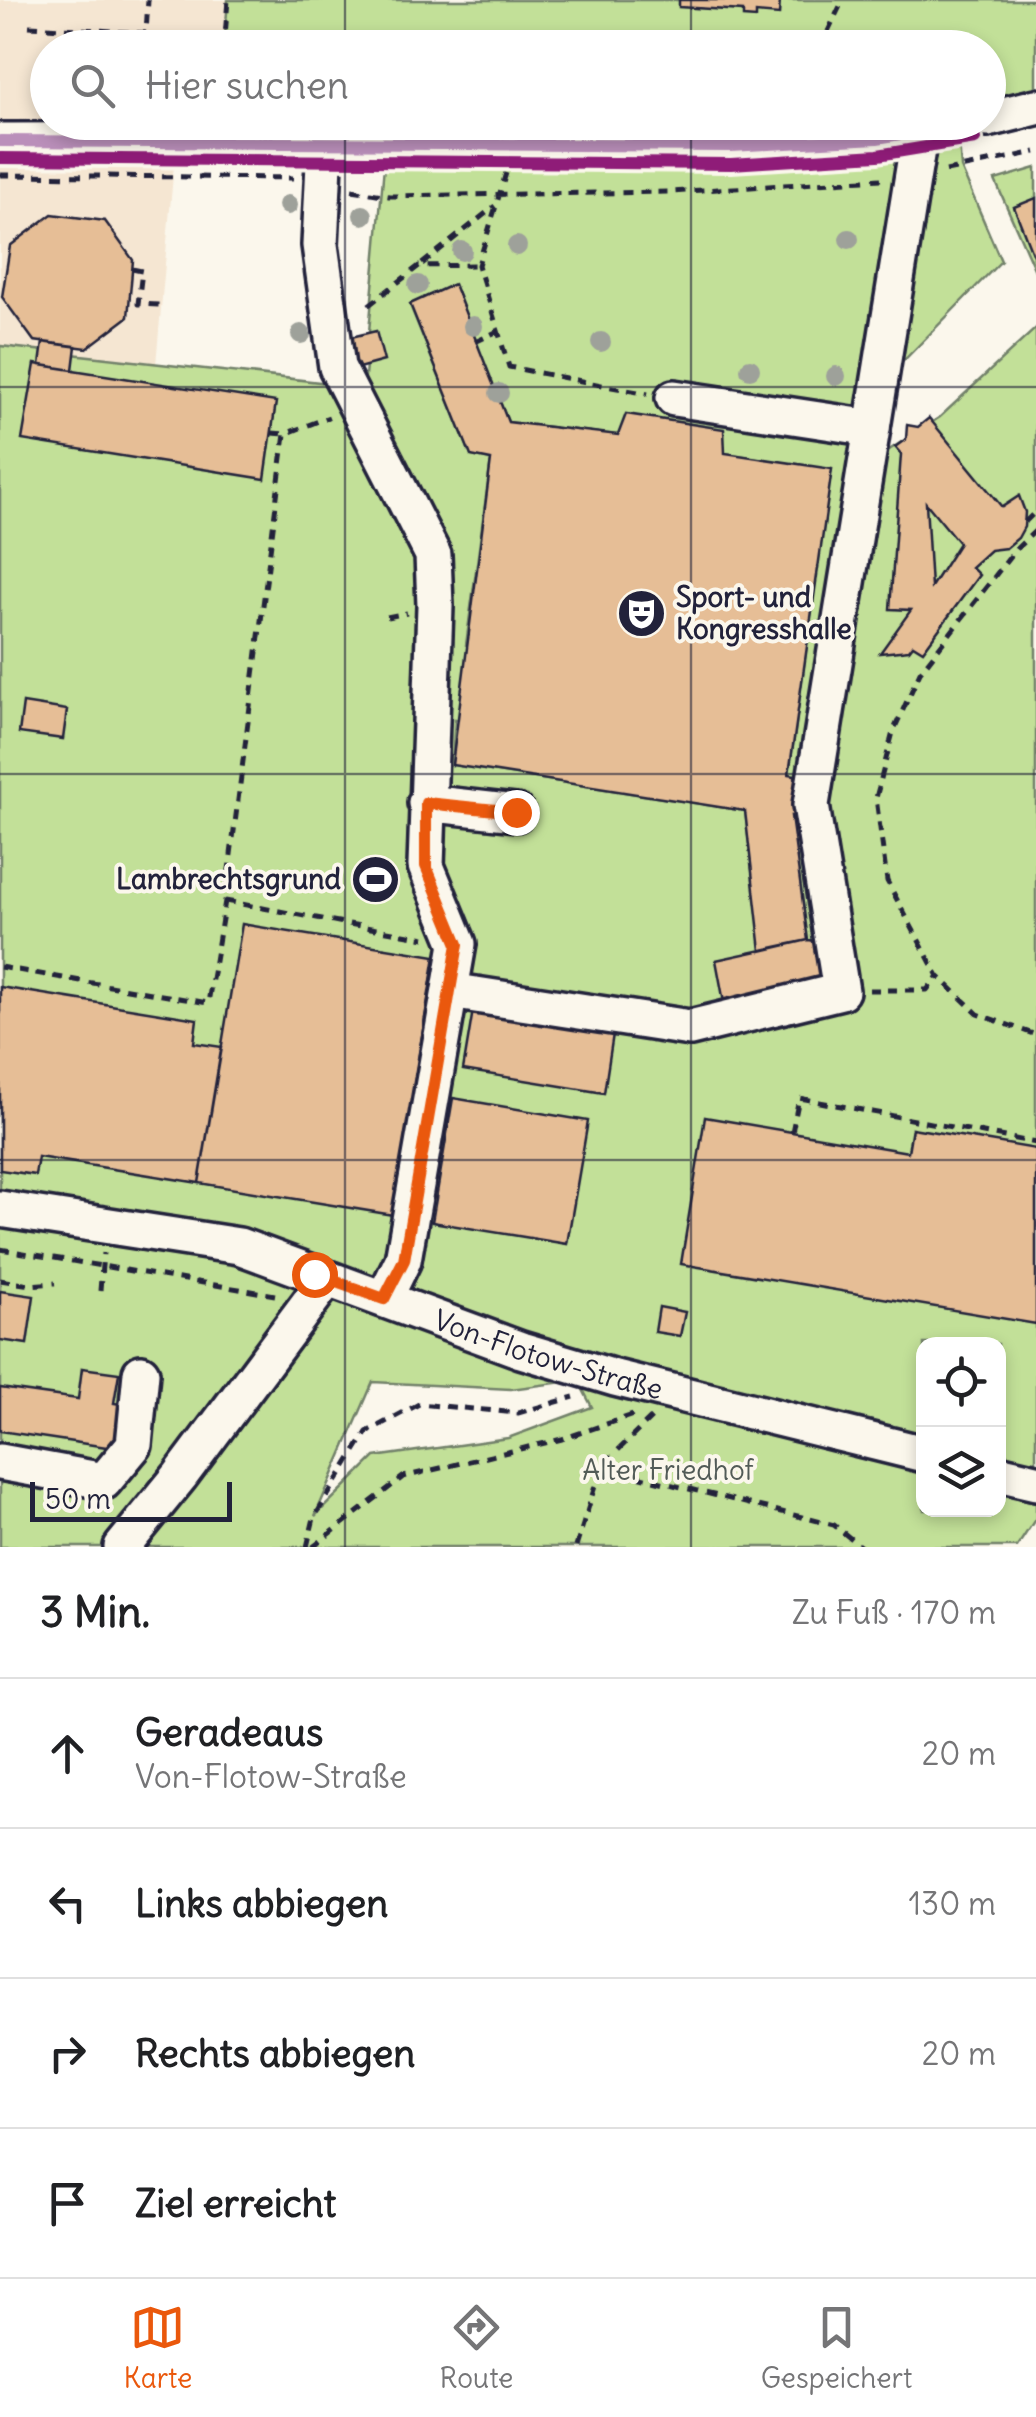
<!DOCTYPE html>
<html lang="de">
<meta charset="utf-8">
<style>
body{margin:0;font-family:Delius,sans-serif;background:#f6f6f6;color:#202124}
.controls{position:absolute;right:30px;bottom:30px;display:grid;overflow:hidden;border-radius:20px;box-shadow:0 5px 15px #0003}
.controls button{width:90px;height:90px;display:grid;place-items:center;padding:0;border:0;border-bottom:2px solid #e0e0e0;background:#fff;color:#202124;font:50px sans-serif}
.scale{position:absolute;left:30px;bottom:25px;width:202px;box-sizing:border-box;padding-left:10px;border:5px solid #22223b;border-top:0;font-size:28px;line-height:35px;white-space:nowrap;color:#22223b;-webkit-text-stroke:8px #fbf7ec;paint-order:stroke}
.stop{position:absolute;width:30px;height:30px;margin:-22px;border:8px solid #ea580c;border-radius:50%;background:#fff}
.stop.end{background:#ea580c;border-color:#fff;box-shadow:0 2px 10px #0008}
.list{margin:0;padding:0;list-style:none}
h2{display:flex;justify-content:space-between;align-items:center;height:130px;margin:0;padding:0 40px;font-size:42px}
h2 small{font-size:32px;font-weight:400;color:#757577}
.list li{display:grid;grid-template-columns:65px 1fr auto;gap:30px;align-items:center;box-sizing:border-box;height:150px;padding:0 40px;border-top:2px solid #e0e0e0}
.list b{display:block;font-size:38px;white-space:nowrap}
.list p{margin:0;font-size:32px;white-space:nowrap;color:#757577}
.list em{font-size:32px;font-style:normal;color:#757577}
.icon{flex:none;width:55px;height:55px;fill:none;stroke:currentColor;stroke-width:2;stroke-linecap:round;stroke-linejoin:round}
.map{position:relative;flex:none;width:1036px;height:1547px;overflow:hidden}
.search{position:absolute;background:#fff;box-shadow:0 5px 15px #0003;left:30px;right:30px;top:30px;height:110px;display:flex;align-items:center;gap:25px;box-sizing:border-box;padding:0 35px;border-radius:55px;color:#757577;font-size:38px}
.sheet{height:730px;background:#fff}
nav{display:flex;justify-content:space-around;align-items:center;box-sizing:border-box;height:140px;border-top:2px solid #e0e0e0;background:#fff;font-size:28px;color:#757577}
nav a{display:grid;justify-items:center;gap:5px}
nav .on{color:#ea580c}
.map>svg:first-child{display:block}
.built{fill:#f5e6d2}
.green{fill:#c2e098;stroke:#72816a;stroke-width:2.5;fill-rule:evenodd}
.building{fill:#e6be96;stroke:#22223b;stroke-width:2.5;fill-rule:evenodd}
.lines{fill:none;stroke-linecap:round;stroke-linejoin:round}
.minor-casing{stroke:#22223b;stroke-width:42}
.path{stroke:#22223b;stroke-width:5;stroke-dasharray:10 8;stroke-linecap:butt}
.minor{stroke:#fbf7ec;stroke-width:35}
.bus-1-casing{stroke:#fbf7ec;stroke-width:20}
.bus-2-casing{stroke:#fbf7ec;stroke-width:20}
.bus-1{stroke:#ba8fba;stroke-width:12}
.bus-2{stroke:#8f1f78;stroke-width:12}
.tree{fill:#9ea19a}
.route{stroke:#ea580c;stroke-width:12}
.grid{fill:none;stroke:#22223b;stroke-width:2.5;stroke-opacity:0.55}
.labels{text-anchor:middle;stroke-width:8;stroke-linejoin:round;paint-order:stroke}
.poi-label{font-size:28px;font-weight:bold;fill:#22223b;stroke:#fbf7ec;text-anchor:start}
.street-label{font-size:28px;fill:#22223b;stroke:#fbf7ec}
.park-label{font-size:28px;fill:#525b57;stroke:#fbf7ec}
</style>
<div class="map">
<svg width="1036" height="1547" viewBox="0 0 1036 1547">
<rect width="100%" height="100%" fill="#fbf7ec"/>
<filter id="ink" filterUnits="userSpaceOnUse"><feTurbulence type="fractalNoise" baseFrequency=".01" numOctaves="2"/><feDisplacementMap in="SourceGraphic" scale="20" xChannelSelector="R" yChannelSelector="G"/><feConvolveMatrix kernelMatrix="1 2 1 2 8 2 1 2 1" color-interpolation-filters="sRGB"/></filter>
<g filter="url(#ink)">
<path class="built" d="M0,0H228L224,47L48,48V122L223,123L224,142H176L156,364L0,346Z"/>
<path class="green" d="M228,0H1036V106L989,119L988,48H224Z
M223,123H973L958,126L961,168L1001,261L877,388L866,465L940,417L1036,328V1518L1017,1547H0V346L364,387L386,144L224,142ZM453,285L508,422L724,448L725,453L831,470L789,774L796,775L797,816L791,817L762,951L745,811L452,765L455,719L461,720L472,647L466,645L491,460L471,456L410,305ZM924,1344H998V1510H924ZM578,1380L592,1407L508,1438L375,1457L315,1516L373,1382L511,1389Z
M1036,168V273L995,180Z"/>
<path class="building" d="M679,0H780L779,15L756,13V18L743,17V11L679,7Z
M1036,198V263L1014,207Z
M52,214L105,221L133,260L128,317L87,348L34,341L2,297L10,246Z
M454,284L508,422L618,435L626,414L724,429L725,453L832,469L789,774L795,775L797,817L791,816L808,940L761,951L745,811L452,765L491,460L471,456L410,304Z
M376,331L384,361L351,370L343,339Z
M43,342L76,346L73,370L40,365Z
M35,364L276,402L265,479L22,440Z
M929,418L1002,507L1019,496L1025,512L1024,527L1018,538L1006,548L990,550L971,567L979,575L923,651L913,645L909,650L880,653L911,610L890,609L901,454L895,447L906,439L907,425L918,427ZM926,503L959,543L931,587Z
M23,703L67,710L63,739L19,733Z
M242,924L435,956L393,1215L199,1183Z
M808,940L816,941L826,990L726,1013L716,960Z
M0,987L197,1019L194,1043L222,1047L199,1183L38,1157L35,1175L0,1170Z
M475,998L615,1021L604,1093L463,1070Z
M453,1098L588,1121L567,1244L432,1222Z
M705,1117L908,1152L912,1128L1036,1149V1324L681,1264Z
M0,1291L34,1296L27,1344L0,1340Z
M659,1307L685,1312L680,1336L655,1332Z
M82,1368L119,1373L114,1403L127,1405L120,1449L0,1431V1388L78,1399Z"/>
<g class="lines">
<defs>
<g id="minor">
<path d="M988,119L1036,107"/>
<path d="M0,141C195,139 391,146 586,146C713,147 847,150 972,122"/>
<path d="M325,143L320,245L337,367L433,555L435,606L426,866L458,944L403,1260L384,1299"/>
<path d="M674,398L872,428L920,131"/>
<path d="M426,803L516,813"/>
<path d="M450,991L690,1028L841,991L811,805L872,428"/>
<path id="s1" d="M0,1209L239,1246L521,1350L615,1378L924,1454"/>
<path d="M0,1462L104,1481L134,1445L141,1373"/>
<path d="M998,1473L1036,1482"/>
<path d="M122,1547L180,1476L327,1279"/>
</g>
</defs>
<use href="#minor" class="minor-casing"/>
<path class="path" d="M29,26L146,33L148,0
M224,48L228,0
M820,48L843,0
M946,171L1036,152
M506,173L478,265L509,367L648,394
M0,175L293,178
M352,190L389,196L670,192L881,179
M422,264L495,206
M132,269L142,271L138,304L161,305
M369,305L419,266L478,265
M475,342L498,331
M272,433L285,434
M1025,522L1036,511
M1036,530L1016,549L920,672L893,732L876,798L887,881L938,976L978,1014L1036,1035
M387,617L407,613
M225,901L425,938
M0,967L208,1003L225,901L285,434L329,417
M869,990H927L938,976
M792,1132L799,1098L1036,1143
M0,1249L275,1295
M0,1280L30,1285L55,1283
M100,1291L103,1253
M601,1467L834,1525L861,1547
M307,1547L314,1518L367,1432L419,1404L518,1413L574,1397
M313,1547L403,1477L562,1439L633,1415
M576,1547L601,1467L652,1417"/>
<use href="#minor" class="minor"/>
<defs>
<path id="bus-1" d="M0,141L731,146L877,138L969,122"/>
<path id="bus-2" d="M0,158L731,164L878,155L975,139"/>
</defs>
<use href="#bus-1" class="bus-1-casing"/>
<use href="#bus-2" class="bus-2-casing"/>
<use href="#bus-1" class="bus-1"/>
<use href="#bus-2" class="bus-2"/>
</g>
<g class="tree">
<circle cx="288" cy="205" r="10"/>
<circle cx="363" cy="215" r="10"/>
<circle cx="849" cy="239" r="10"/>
<circle cx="517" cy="246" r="10"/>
<circle cx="462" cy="251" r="10"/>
<circle cx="418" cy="285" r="10"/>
<circle cx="473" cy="326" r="10"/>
<circle cx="301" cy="334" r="10"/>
<circle cx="601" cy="342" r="10"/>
<circle cx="750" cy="369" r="10"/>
<circle cx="836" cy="376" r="10"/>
<circle cx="499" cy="393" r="10"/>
</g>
</g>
<g class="lines" filter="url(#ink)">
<path class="route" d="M314,1274L384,1299L404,1260L458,944L426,866V803L516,812"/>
</g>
<path class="grid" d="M345,0V48M691,0V48M345,122V1547M691,122V1547M0,387H1036M0,774H1036M0,1160H1036"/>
<defs>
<symbol id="theatre-disc" viewBox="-11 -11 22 22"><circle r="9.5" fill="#22223b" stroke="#fbf7ec"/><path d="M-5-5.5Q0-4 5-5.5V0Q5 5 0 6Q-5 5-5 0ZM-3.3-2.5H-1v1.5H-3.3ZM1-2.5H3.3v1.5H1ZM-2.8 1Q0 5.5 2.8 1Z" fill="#fff"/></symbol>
<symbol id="stadium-disc" viewBox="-11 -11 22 22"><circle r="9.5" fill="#22223b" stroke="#fbf7ec"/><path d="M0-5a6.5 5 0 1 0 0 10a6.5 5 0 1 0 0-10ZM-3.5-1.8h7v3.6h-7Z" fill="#fff"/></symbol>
</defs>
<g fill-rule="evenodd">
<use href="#theatre-disc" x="614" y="586" width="55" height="55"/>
<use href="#stadium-disc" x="348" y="852" width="55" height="55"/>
</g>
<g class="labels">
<g class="poi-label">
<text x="676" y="607">Sport- und<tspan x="676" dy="32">Kongresshalle</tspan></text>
<text x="341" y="889" text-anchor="end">Lambrechtsgrund</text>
</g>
<g class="street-label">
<text dy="10" stroke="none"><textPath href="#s1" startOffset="570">Von-Flotow-Straße</textPath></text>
</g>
<g class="park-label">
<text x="668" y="1480">Alter Friedhof</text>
</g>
</g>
</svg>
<div class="controls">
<button><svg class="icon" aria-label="locate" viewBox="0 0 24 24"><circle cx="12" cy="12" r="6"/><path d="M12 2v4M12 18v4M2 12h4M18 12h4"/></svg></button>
<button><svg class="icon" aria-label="layers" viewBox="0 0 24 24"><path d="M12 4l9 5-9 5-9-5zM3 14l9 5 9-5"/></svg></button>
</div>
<div class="scale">50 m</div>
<div class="stop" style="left:314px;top:1274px"></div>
<div class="stop end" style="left:516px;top:812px"></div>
<div class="search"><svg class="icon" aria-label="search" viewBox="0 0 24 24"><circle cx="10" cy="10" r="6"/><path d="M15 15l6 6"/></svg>Hier suchen</div>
</div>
<section class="sheet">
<h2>3 Min.<small>Zu Fuß · 170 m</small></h2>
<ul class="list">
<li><svg class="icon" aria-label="ahead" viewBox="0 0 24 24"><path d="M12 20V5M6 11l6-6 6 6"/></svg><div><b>Geradeaus</b><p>Von-Flotow-Straße</p></div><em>20 m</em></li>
<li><svg class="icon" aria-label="left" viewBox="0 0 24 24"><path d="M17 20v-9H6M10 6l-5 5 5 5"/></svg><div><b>Links abbiegen</b></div><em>130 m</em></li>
<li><svg class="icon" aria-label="right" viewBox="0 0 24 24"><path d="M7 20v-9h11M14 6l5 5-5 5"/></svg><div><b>Rechts abbiegen</b></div><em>20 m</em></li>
<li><svg class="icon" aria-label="arrive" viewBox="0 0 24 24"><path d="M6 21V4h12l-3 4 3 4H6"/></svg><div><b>Ziel erreicht</b></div></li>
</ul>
</section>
<nav>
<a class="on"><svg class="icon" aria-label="map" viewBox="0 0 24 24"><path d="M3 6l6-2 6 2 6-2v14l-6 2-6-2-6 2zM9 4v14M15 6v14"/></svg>Karte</a>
<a><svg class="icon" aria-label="directions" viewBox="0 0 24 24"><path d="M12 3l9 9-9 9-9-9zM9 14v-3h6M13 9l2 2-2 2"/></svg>Route</a>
<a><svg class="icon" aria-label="saved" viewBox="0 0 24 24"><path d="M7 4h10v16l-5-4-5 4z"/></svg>Gespeichert</a>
</nav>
